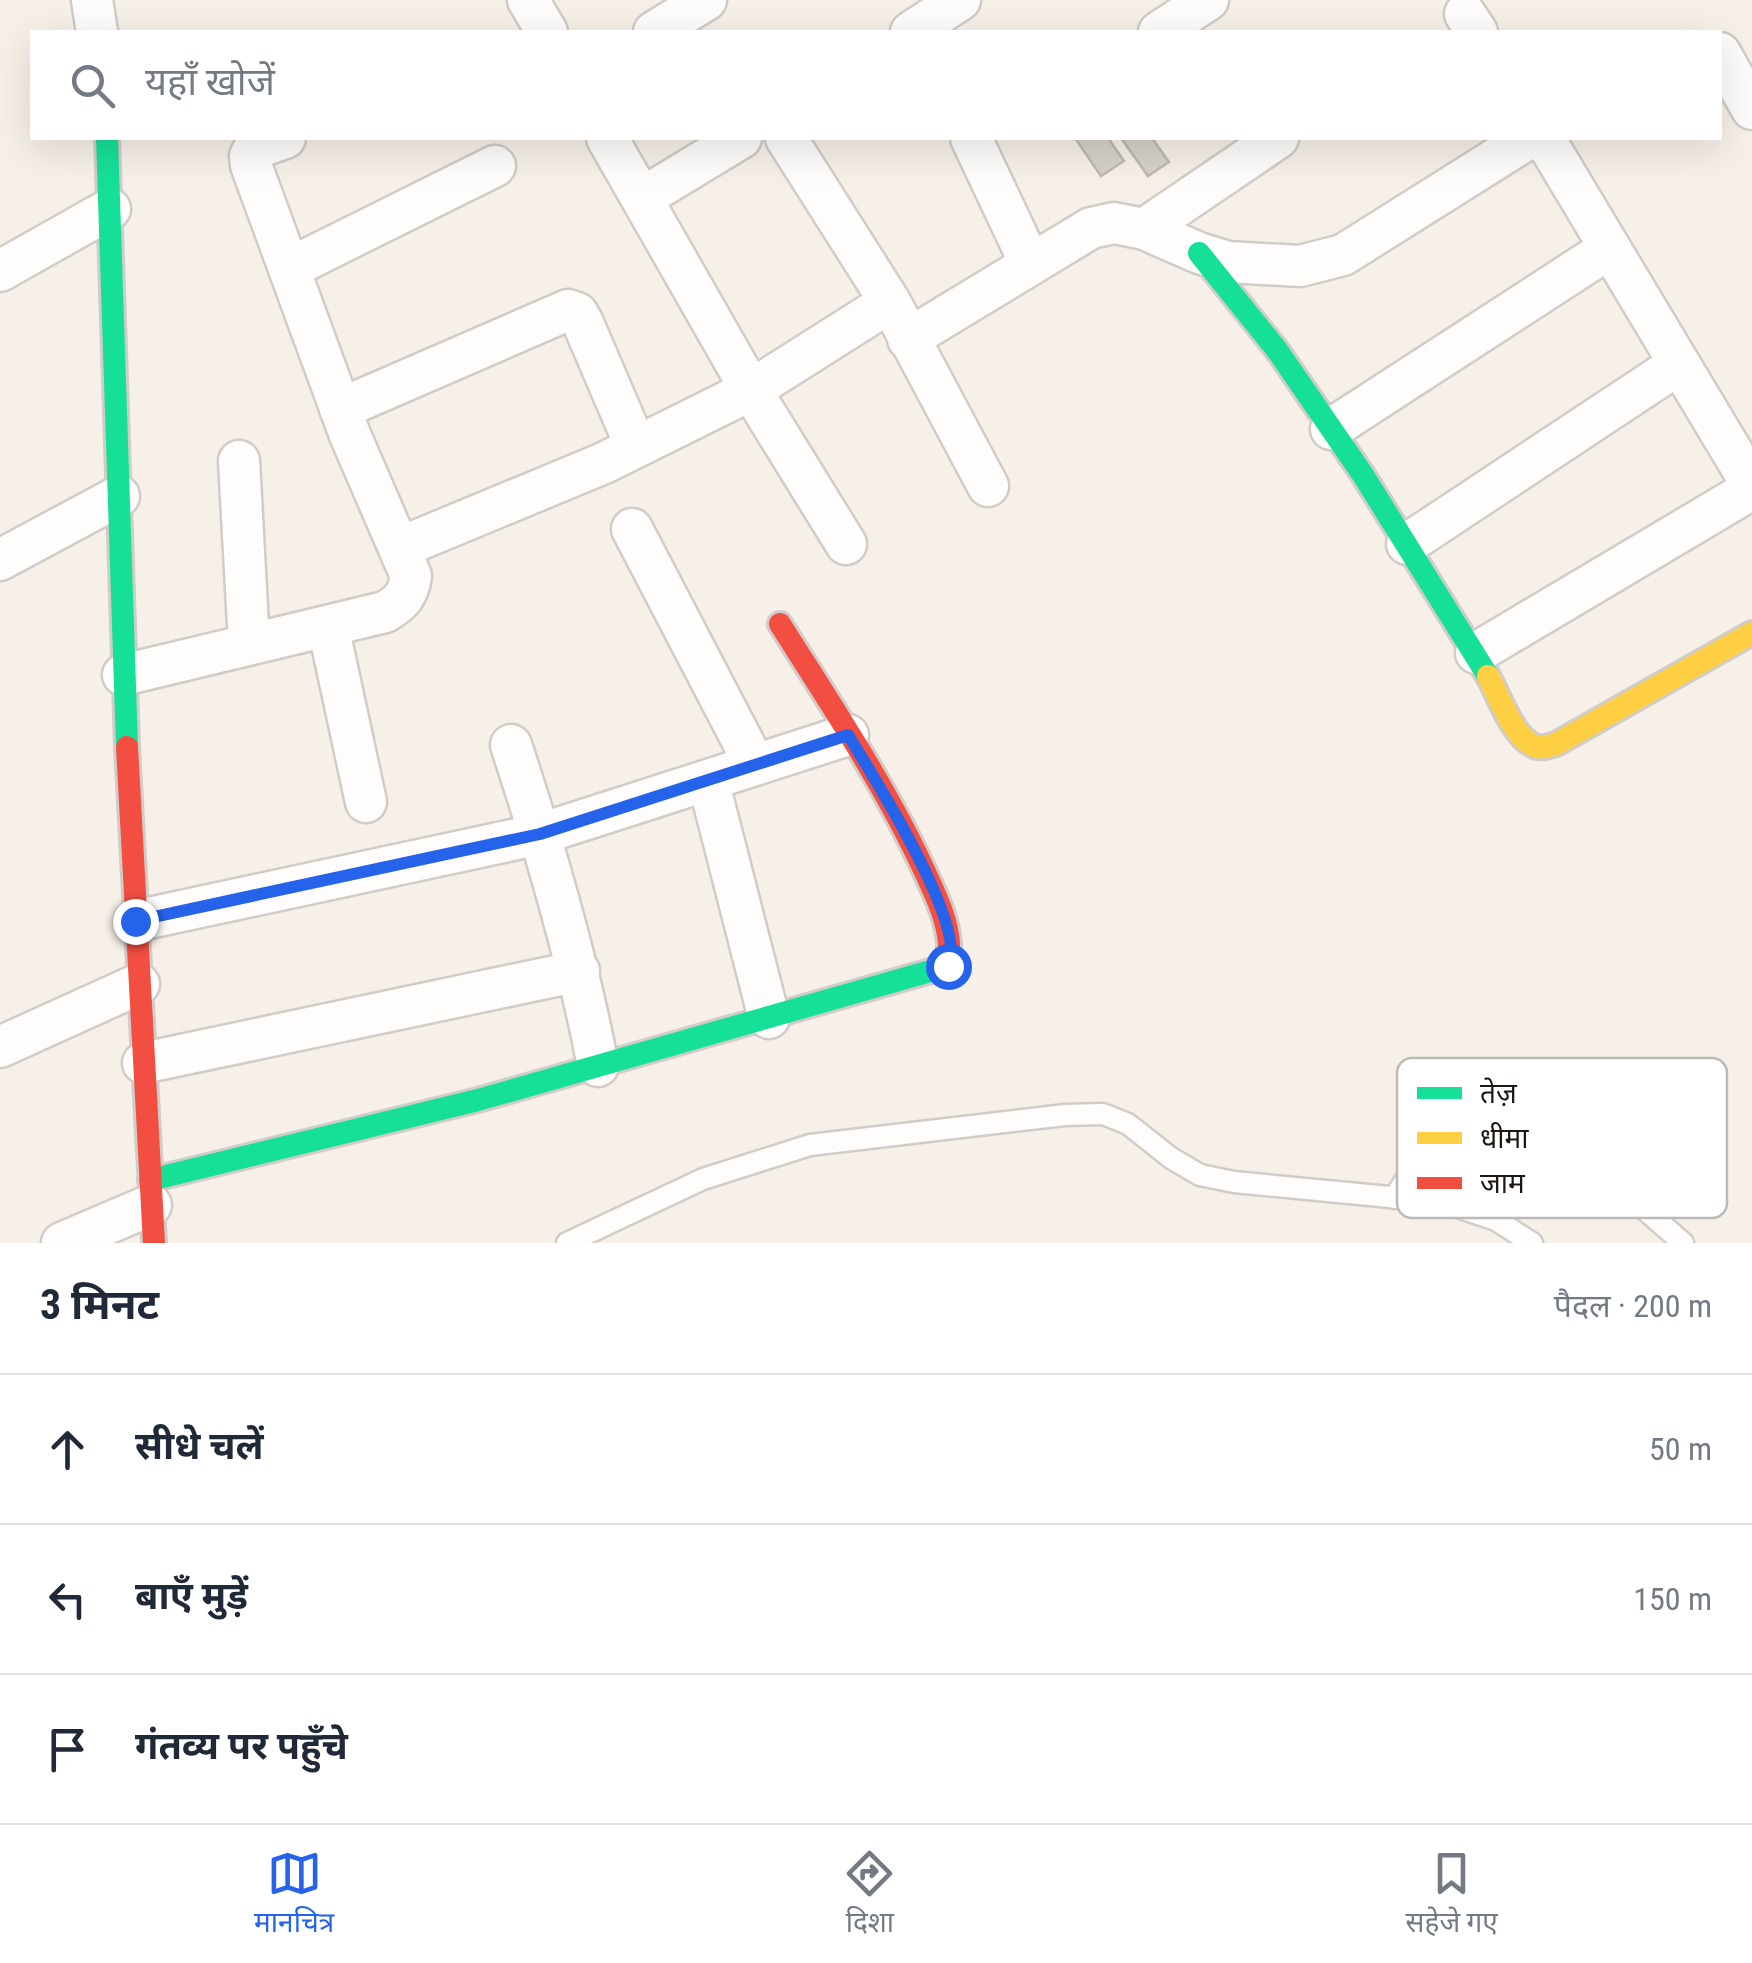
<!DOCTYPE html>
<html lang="hi">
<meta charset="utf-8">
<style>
body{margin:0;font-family:"Roboto Condensed","Noto Sans Devanagari",sans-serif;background:#f2f2f3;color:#1f2937}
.stop{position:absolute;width:30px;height:30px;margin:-22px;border:8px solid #2563eb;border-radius:50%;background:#fff}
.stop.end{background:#2563eb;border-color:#fff;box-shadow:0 2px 10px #0008}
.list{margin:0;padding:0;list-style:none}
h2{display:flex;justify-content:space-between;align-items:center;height:130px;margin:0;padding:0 40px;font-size:42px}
h2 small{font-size:32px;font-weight:400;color:#747a83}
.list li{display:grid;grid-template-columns:65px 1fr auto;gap:30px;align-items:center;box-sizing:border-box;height:150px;padding:0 40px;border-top:2px solid #e0e1e3}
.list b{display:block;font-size:38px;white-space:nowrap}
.list em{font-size:32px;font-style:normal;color:#747a83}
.icon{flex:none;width:55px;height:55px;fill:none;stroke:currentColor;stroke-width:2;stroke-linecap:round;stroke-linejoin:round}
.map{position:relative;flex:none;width:1752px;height:1243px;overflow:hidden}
.search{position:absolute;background:#fff;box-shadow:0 10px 40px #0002;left:30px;right:30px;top:30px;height:110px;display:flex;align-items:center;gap:25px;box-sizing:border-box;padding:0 35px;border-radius:0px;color:#747a83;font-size:38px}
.sheet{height:580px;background:#fff}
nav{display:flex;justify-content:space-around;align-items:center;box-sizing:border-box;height:140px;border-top:2px solid #e0e1e3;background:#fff;font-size:28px;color:#747a83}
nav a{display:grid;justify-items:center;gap:5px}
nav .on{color:#2563eb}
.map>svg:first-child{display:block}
.building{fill:#d7d1cb;stroke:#beb8b3;stroke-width:2.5}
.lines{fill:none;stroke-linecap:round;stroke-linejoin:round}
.lane-casing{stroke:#d1ccc7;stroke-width:25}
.street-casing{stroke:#d1ccc7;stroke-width:45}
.fast-casing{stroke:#d1ccc7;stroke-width:28}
.slow-casing{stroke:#d1ccc7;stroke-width:28}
.jam-casing{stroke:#d1ccc7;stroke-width:28}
.lane{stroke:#fefdfc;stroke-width:20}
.street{stroke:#fefdfc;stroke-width:40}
.fast{stroke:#16e098;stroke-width:22}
.slow{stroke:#ffcf43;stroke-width:22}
.jam{stroke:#f24e42;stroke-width:22}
.route{stroke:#2563eb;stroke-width:12}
.key{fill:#fff;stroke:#bbbab8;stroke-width:2.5}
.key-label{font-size:28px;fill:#1d1813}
</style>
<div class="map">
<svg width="1752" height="1243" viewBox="0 0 1752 1243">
<rect width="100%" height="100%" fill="#f7f0e9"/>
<path class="building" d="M1075,138H1108L1124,161L1101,176Z
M1121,138H1152L1169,162L1148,176Z"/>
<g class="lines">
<defs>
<path id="lane" d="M1394,1198L1453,1107L1484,1085L1504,1090L1521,1101L1683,1243
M567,1243L703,1179L810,1145L1065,1115L1103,1114L1128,1124L1171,1158L1200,1175L1234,1182L1442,1202L1496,1220L1532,1243"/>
<path id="street" d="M92,0L97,32
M528,0L547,32
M1465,14L1477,32
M654,32L706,0
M911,32L960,0
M1159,32L1208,0
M1720,53L1752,109
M607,138L751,390L846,544
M786,138L890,302L988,486
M971,138L1030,263
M1544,138L1752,485
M642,198L741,138
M1144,229L1278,138
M290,268L495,166
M0,271L110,209
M908,339L1091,228L1114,223L1144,229L1199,253L1228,262L1300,266L1343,255L1529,138
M340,409L568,310L577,313L582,321L636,447
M1331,429L1610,248
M239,461L249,644
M632,529L755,765
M1407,544L1679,364
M399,548L604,463L751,390L890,302
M0,560L119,496
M328,626L366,802
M1476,653L1752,489
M123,675L385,612C402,602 408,595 411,576L350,435L251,165L250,156L254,149L285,138
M511,745C546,851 577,956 598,1066
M708,780L769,1018
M135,921L540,834L848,735
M0,1047L139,984
M143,1063L579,971
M62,1243L151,1205"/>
<path id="fast" d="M107,138L127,747
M1199,253L1277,350L1363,475L1488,676
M150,1180L478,1100L948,966L949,945"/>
<path id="slow" d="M1488,676C1499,696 1512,734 1532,745C1540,750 1548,746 1556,744L1752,633"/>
<path id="jam" d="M780,624C831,705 885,785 925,872C935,894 948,920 949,945
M127,747L154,1243"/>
</defs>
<use href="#lane" class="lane-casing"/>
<use href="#street" class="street-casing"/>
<use href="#fast" class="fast-casing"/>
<use href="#slow" class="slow-casing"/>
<use href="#jam" class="jam-casing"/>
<use href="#lane" class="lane"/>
<use href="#street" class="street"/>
<use href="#fast" class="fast"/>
<use href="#slow" class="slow"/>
<use href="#jam" class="jam"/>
</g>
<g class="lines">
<path class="route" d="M135,921L540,834L848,735C872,774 969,927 948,966"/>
</g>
<rect x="1397" y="1058" width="330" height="160" rx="15" class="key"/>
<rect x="1417" y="1087" width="45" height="12" fill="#16e098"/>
<rect x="1417" y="1132" width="45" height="12" fill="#ffcf43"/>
<rect x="1417" y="1177" width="45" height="12" fill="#f24e42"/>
<g class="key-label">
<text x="1480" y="1103">तेज़</text>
<text x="1480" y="1148">धीमा</text>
<text x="1480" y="1193">जाम</text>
</g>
</svg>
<div class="stop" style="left:948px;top:966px"></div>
<div class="stop end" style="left:135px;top:921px"></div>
<div class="search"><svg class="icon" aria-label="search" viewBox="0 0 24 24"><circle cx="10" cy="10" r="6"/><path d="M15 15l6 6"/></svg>यहाँ खोजें</div>
</div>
<section class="sheet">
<h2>3 मिनट<small>पैदल · 200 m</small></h2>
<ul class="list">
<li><svg class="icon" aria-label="ahead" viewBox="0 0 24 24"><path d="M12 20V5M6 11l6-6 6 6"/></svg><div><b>सीधे चलें</b></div><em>50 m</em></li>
<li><svg class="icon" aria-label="left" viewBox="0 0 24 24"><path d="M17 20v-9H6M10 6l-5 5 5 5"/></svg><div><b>बाएँ मुड़ें</b></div><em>150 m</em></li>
<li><svg class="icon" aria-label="arrive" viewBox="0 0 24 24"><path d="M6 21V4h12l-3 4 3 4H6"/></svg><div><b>गंतव्य पर पहुँचे</b></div></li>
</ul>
</section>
<nav>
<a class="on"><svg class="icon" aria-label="map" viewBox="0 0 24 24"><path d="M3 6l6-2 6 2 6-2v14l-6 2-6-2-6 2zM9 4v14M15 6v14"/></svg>मानचित्र</a>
<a><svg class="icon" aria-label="directions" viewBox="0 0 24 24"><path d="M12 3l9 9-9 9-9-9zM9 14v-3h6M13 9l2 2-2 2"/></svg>दिशा</a>
<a><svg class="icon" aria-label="saved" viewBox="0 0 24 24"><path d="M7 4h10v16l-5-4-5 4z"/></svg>सहेजे गए</a>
</nav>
